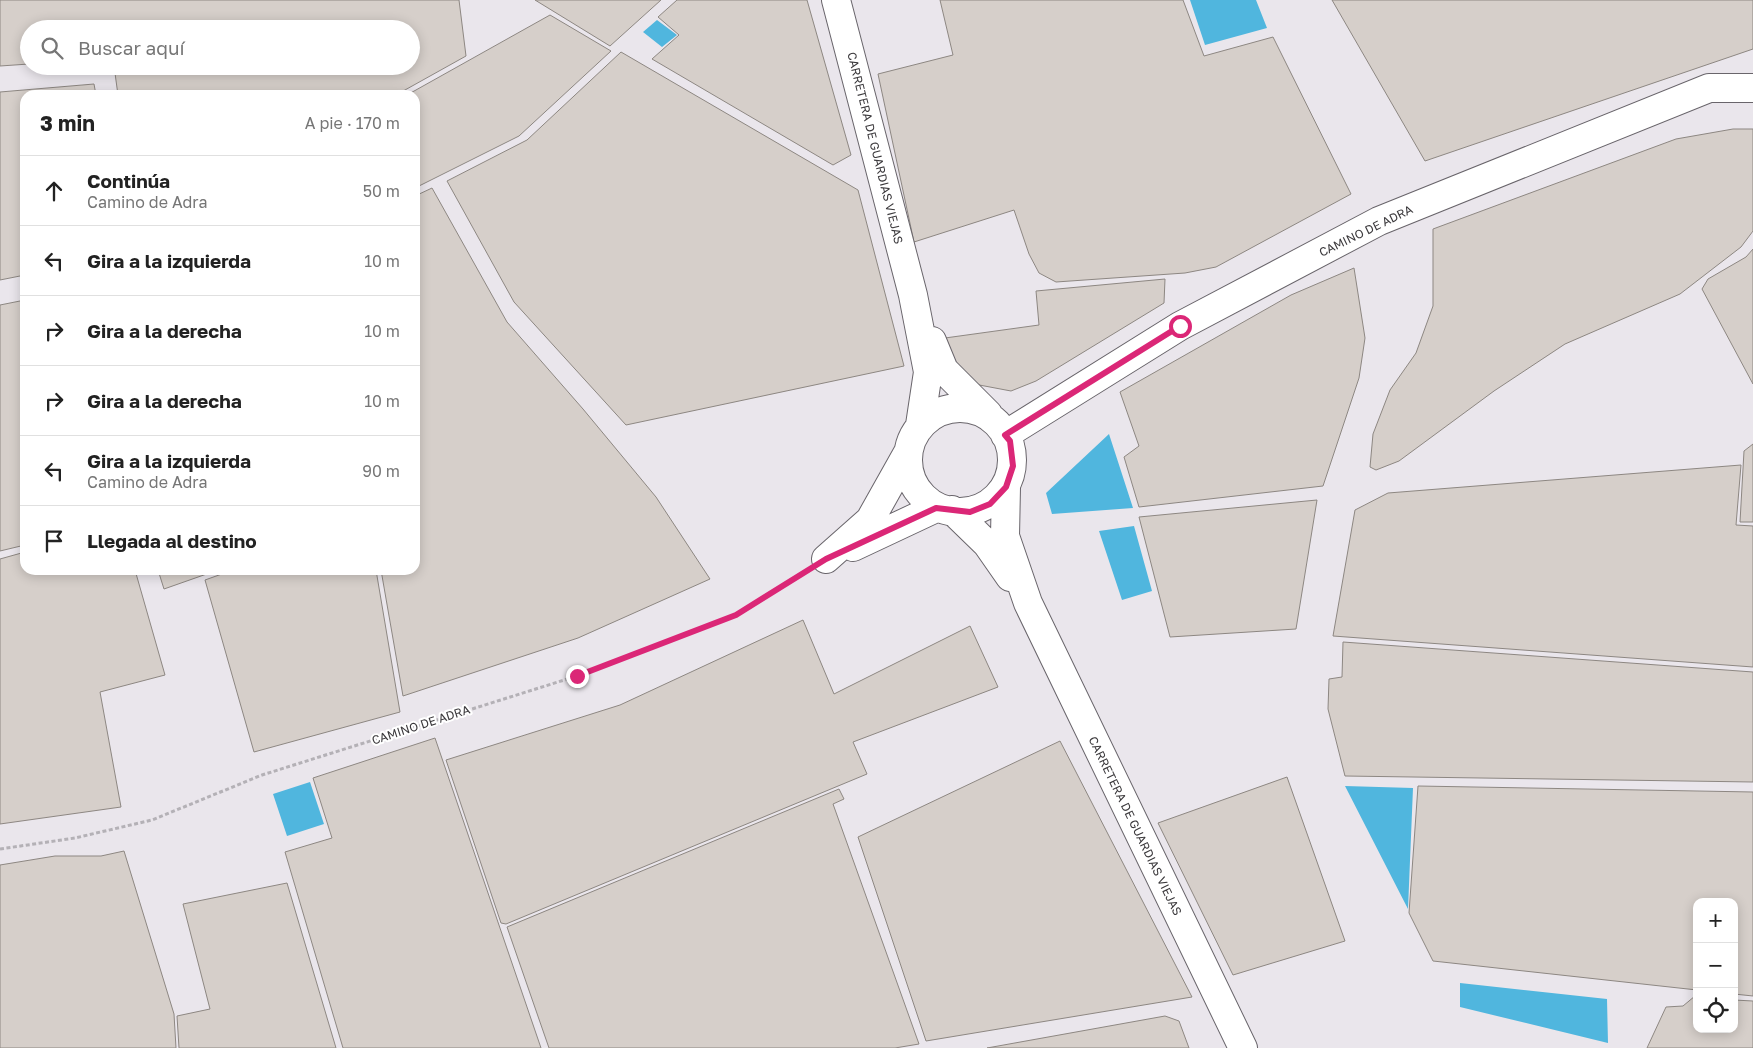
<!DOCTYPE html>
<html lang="es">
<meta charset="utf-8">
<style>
body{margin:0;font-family:"Golos Text",sans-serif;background:#f2f2f2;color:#222}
.controls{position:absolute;right:15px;bottom:15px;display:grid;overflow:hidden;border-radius:10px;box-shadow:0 2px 12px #0003}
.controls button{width:45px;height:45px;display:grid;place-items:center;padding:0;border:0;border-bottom:1px solid #e0e0e0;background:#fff;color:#222;font:25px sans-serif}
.stop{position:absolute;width:15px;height:15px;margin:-11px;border:4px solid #db2777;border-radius:50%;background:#fff}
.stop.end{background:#db2777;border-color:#fff;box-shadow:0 1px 5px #0008}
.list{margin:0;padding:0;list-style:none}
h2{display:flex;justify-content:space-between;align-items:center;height:65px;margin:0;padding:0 20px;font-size:21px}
h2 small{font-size:16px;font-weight:400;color:#767676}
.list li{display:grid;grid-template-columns:32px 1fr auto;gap:15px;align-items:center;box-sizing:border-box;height:70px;padding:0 20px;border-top:1px solid #e0e0e0}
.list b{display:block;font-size:19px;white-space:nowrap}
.list p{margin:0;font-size:16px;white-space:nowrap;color:#767676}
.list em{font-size:16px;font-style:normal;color:#767676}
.icon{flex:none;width:28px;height:28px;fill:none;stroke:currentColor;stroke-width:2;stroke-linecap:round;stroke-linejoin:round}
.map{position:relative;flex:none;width:1753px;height:1048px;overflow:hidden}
.search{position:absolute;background:#fff;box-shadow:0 2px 12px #0003;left:20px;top:20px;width:400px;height:55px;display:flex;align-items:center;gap:12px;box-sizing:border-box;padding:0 18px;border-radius:28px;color:#767676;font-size:19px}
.panel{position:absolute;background:#fff;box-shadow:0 2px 12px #0003;left:20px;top:90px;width:400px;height:485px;border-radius:15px}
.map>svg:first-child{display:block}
.water{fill:#50b6de}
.building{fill:#d6cfca;stroke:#8d8782}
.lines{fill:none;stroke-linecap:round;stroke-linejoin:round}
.tertiary-casing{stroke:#69656b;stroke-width:30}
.path{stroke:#b4b1b6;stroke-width:3;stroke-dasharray:4 2.5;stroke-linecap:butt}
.tertiary{stroke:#fff;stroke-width:28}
.route{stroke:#db2777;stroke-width:6}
.labels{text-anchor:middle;stroke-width:4;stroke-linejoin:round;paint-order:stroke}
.street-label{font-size:12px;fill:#3b393c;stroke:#fff}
</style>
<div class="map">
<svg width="1753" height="1048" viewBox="0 0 1753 1048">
<rect width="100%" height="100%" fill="#eae6ec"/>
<path class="water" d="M1190,0H1256L1267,28L1205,45Z
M657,20L677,35L662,47L643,32Z
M1109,434L1133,508L1052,514L1046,493Z
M1134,526L1152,591L1122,600L1099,531Z
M310,782L324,824L287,836L273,794Z
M1345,786L1413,788L1408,909Z
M1460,983L1607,999L1608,1043L1460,1007Z"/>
<path class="building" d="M0,0H459L466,56L396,95H118L114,66H411V29H29V64L0,66Z
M535,0H661L610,46Z
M677,0H807L851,155L833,165L652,59L679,35L658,17Z
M940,0H1183L1204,56L1273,37L1351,194L1216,267L1185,273L1056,282L1039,273L1029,254L1014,210L914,242L878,74L953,55Z
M1332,0H1753V49L1425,161Z
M550,15L611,51L519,136L415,188V95H407Z
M621,52L858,190L904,366L626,425L514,302L447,181L527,140Z
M94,84L96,95H25V275L0,280V92Z
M1733,129H1753V231L1741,247L1680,294L1565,344L1494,391L1399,461L1376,470L1370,467L1373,434L1390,390L1416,353L1433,306V229L1676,139Z
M432,188L507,322L583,409L656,497L710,579L578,638L403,696L381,570H415V196Z
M1753,249V384L1702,289L1708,279L1746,257Z
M1354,268L1365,338L1359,378L1323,486L1139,507L1124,457L1139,446L1120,392L1291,295Z
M1165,279L1164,303L1036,381L1011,391L974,384L960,371L945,338L1039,325L1036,291Z
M25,300V545L0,551V305Z
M1753,444V522H1740L1744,451Z
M1741,465L1736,525L1753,526V667L1333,636L1355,510L1388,493Z
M1317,500L1296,629L1170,637L1139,517Z
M25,552V570H135L165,675L100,692L121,807L0,824V559Z
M158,570H218L164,589Z
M233,570H376L400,712L254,752L205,580Z
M803,620L834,694L970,626L998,687L853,742L867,774L506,924L501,923L446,760L620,705Z
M1343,642L1753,672V782L1345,776L1328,709L1329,679L1342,677Z
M435,738L541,1048H343L285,852L332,838L313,778Z
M1060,741L1192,997L926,1041L858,837Z
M1287,777L1345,941L1233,975L1158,823Z
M1418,786L1753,792V996L1734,994V902H1697V990L1433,961L1409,913Z
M839,789L844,799L833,804L919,1044L895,1048H549L507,927Z
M124,851L174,1014L176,1048H0V865L55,856H101Z
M287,883L336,1048H179L177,1016L210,1009L183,904Z
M1695,996H1697V1029H1734V1000L1753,1001V1048H1647L1666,1007L1683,1006Z
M1165,1016L1179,1021L1189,1048H987Z"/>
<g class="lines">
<defs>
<path id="tertiary" d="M836,0L913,295L928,372L920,425
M932,341L944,370L988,414
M908 460a52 52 0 1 1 104 0a52 52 0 1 1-104 0Z
M1005,435L1180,326L1379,221L1709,88H1753
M1006,487L1005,536L1028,603L1243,1048
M952,510L987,544L1010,577
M853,547L936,508
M826,559L870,520L907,454"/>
</defs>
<use href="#tertiary" class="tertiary-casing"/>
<path class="path" d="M0,849L75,838L152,820L262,775L577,676L736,615L802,574"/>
<use href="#tertiary" class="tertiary"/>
</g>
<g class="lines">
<path class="route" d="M577,676L736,615L826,559L936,508L970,512L990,504L1006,487L1013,466L1010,441L1005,435L1180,326"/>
</g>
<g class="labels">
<g class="street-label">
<text transform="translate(875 148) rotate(76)" y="4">CARRETERA DE GUARDIAS VIEJAS</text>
<text transform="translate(1366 231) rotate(-26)" y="4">CAMINO DE ADRA</text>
<text transform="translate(421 725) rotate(-18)" y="4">CAMINO DE ADRA</text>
<text transform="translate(1135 826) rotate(64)" y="4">CARRETERA DE GUARDIAS VIEJAS</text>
</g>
</g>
</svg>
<div class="controls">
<button>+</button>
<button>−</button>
<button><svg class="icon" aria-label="locate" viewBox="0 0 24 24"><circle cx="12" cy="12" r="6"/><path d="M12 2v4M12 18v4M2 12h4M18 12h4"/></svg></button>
</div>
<div class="stop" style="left:1180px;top:326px"></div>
<div class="stop end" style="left:577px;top:676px"></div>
<div class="search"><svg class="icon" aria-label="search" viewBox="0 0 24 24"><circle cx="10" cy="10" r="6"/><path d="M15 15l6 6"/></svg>Buscar aquí</div>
<section class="panel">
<h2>3 min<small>A pie · 170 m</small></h2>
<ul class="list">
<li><svg class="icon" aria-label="ahead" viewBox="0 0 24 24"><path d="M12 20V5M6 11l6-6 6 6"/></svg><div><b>Continúa</b><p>Camino de Adra</p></div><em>50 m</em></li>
<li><svg class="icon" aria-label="left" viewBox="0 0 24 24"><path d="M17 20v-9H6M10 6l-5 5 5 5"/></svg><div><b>Gira a la izquierda</b></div><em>10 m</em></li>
<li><svg class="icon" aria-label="right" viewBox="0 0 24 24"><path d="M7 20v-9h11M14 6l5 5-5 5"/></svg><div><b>Gira a la derecha</b></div><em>10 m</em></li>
<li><svg class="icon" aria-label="right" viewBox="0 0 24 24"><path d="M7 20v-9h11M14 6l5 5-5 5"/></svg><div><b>Gira a la derecha</b></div><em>10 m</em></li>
<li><svg class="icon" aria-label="left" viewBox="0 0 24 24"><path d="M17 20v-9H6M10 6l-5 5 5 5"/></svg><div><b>Gira a la izquierda</b><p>Camino de Adra</p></div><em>90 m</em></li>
<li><svg class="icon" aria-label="arrive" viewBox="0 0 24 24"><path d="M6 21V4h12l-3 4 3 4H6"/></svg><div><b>Llegada al destino</b></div></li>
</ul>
</section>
</div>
